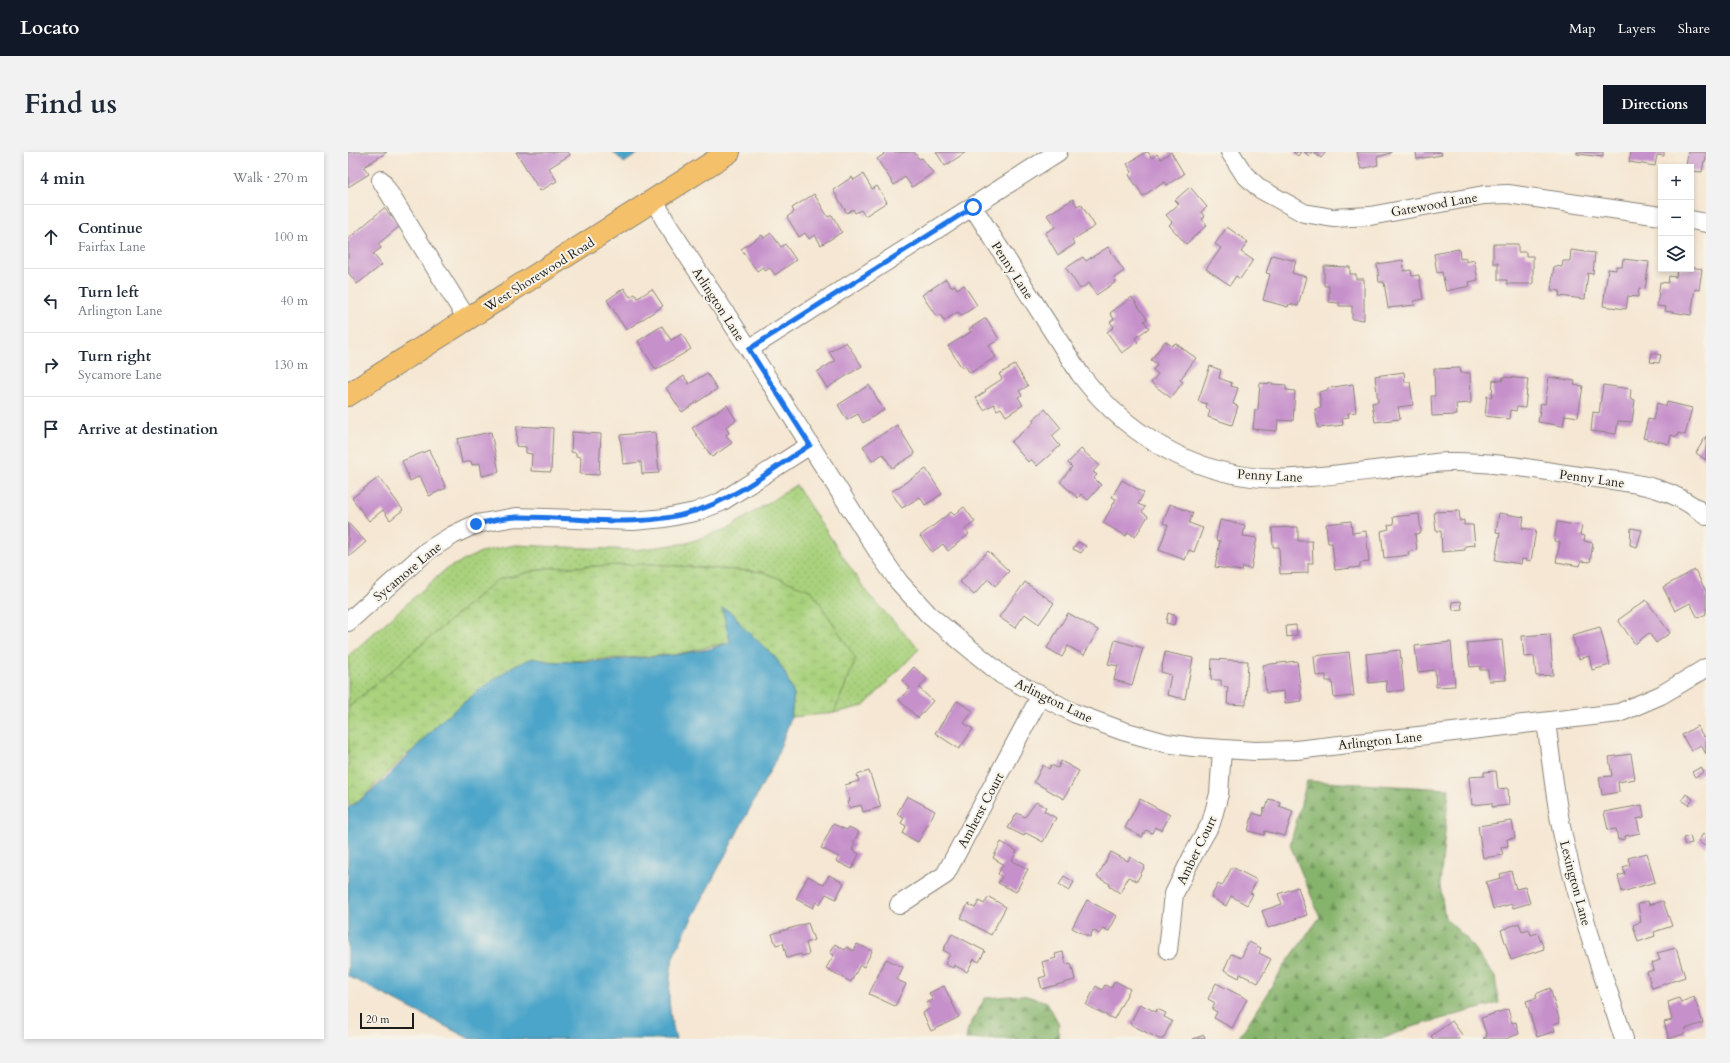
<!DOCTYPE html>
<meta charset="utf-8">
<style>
body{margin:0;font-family:Cardo,serif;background:#f2f2f3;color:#1f2937}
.controls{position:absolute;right:12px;top:12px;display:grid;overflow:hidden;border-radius:0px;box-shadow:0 2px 6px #0003}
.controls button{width:36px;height:36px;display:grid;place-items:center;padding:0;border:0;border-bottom:1px solid #e0e1e3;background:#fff;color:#1f2937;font:20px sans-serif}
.scale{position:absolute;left:12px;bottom:10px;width:54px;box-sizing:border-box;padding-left:4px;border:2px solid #1c1c1c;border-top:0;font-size:11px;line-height:14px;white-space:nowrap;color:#1c1c1c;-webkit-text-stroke:3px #f7f3e8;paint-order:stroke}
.stop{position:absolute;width:12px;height:12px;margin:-9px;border:3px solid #1a73e8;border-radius:50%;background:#fff}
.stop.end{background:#1a73e8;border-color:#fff;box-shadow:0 1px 4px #0008}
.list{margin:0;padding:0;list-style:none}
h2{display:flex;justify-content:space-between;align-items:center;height:52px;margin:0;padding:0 16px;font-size:17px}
h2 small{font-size:13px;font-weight:400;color:#747a83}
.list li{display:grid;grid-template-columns:26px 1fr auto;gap:12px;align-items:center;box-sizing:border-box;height:64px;padding:0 16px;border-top:1px solid #e0e1e3}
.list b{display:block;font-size:15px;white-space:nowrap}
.list p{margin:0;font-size:13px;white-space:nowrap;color:#747a83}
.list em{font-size:13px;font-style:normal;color:#747a83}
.icon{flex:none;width:22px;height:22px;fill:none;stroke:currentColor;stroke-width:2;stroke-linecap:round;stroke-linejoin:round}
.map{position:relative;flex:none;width:1358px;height:887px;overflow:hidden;border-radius:0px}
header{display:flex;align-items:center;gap:24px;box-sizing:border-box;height:56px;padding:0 20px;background:#111827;color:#fff}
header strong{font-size:19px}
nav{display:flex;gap:22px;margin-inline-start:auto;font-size:14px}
.intro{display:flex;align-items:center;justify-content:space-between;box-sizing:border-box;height:96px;padding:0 24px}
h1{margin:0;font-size:28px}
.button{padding:10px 18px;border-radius:0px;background:#111827;color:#fff;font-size:14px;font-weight:700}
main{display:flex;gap:24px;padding:0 24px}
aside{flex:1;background:#fff;border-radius:0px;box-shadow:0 2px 6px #0003}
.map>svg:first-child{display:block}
.grass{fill:url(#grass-dots);stroke:#62774c}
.forest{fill:url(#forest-firs);stroke:#516844}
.wetland{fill:url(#wetland-marsh);stroke:#62774c}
.water{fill:#4ca4c9;stroke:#346072}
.building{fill:#c690cb}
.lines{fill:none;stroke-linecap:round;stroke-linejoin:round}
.minor-casing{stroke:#888278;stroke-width:20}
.major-casing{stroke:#888278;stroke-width:24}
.minor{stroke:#fff;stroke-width:18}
.major{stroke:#f4c16a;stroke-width:22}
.route{stroke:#1a73e8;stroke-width:5}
.labels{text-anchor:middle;stroke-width:4;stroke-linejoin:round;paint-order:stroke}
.street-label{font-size:13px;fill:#1c1c1c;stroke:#f7f3e8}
</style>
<header>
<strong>Locato</strong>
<nav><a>Map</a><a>Layers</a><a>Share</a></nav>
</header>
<div class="intro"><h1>Find us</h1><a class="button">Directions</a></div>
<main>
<aside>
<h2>4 min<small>Walk · 270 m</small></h2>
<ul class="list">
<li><svg class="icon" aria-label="ahead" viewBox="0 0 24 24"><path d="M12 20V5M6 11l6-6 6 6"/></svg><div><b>Continue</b><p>Fairfax Lane</p></div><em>100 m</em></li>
<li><svg class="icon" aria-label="left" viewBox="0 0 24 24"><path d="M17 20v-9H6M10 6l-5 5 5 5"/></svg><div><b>Turn left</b><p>Arlington Lane</p></div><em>40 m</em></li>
<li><svg class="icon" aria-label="right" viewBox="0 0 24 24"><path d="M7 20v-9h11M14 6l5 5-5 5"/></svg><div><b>Turn right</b><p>Sycamore Lane</p></div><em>130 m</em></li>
<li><svg class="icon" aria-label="arrive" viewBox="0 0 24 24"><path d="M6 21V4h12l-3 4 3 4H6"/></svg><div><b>Arrive at destination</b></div></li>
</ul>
</aside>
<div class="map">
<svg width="1358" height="887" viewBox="0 0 1358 887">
<defs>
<pattern id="grass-dots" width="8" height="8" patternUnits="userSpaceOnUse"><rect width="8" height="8" fill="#a9d27d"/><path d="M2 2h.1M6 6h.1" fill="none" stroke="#91b46b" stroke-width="1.8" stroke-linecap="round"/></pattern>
<pattern id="forest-firs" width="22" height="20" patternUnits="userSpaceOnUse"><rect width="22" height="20" fill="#86b46c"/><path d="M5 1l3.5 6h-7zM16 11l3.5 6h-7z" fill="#6d9258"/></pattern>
<pattern id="wetland-marsh" width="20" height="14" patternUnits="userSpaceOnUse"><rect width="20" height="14" fill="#a9d27d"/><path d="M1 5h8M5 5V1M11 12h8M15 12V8" fill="none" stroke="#91b46b"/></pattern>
</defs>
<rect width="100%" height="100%" fill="#f7f3e8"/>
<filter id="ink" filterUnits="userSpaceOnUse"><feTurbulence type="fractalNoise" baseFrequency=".025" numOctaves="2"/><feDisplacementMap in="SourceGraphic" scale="8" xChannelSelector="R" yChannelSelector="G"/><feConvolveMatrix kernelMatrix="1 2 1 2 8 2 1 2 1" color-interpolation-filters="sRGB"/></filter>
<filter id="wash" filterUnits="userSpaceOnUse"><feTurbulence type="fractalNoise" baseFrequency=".012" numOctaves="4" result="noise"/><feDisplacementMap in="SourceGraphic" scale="16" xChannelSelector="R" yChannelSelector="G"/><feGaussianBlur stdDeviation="0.9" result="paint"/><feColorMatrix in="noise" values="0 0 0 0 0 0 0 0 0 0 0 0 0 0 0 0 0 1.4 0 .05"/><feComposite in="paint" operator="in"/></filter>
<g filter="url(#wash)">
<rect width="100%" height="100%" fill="#f5e7d3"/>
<path class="grass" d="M448,333L519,441L571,497L516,554L486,561L415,420L301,412L198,416L149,428L0,556V504L98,417L133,400L167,393L287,398L339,391L381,376Z"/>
<path class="forest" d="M959,629L1101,637L1092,733L1097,766L1118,786L1147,825L1151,851L1060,876L1034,887H890L939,810L972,765L942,693Z
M675,843L699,850L711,872L710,887H618L620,877L637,846Z"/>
<path class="wetland" d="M301,412L415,420L464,439L508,507L486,561L443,565L446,543L382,490L326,503L205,510L58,603L10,650L0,654V556L149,428L198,416Z"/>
<path class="water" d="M265,0H292L276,11Z
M374,456L385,461L394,474L428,506L437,521L446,543L443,565L428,607L343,768L325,805L322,826L321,848L323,866L328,887H122L0,824V656L10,650L36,628L93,569L135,535L165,514L185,506L205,510L254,509L326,503L362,497L382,490Z"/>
<g id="blocks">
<path class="building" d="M0,0H39L16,15L21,22L0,35Z
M168,0H220L222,3L201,16L209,29L192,39Z
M535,0H566L571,7L574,6L585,21L564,35L557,25L546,33L529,7L536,2Z
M588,0H618L597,14Z
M798,0H800L804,6L809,2L813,7L823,0L836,22L819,33L817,30L795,44L781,23L784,20L779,12Z
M945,0H953L950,4Z
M956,0H964L961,4Z
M965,0H978L973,6Z
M1009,0H1043V1L1029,5L1030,13L1013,17Z
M1068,0H1093L1094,3L1069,7Z
M1229,0H1255V5L1229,2Z
M1283,0H1316V4L1309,3L1307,14L1281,10Z
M1340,0H1358V9H1356L1354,20L1343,19V15H1338Z
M515,22L524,37L529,34L539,50L517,64L513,58L507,61L505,57L499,61L485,38L504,25L506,28Z
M842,35L859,55L853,60L857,65L854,67L859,73L838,92L821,73L824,70L818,63L831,52L827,48Z
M466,42L480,65L484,63L494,80L473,93L467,83L461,87L457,81L451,85L439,65L446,60L444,56Z
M725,47L729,54L733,52L747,74L724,88L727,92L710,103L697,81L707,75L699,63Z
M36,56L52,74L30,92L33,96L25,102L34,113L9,132L0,120V87Z
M879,75L900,90L893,100L905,108L892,127L888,124L882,133L858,117L873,96L867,92Z
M423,81L433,95L437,92L448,108L427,123L422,116L417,119L415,115L409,119L393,97L414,83L416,86Z
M1145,92H1170V100H1178V104H1185V132H1159V128H1150V111H1145Z
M760,95L776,119L766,126L768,130L748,143L741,131L732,137L718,116L735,105L738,109Z
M1111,97L1112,107L1118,106V110L1126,108L1130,128L1121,130L1122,134L1098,139L1094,120L1089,121L1086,102Z
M1223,98L1247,101L1245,122L1240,121L1237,147L1211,144L1212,139L1203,138L1206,114L1214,115L1215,109H1222Z
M924,103L948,109L944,121L958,125L950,154L941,152L940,155L915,148L922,122L918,121Z
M1275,107L1301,110L1297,137L1291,136L1290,145L1280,144L1278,157L1255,154L1260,117L1268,118V114L1274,115Z
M1055,108L1056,119L1063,118L1064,124L1071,123L1075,147L1066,149L1067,153L1040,156L1036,130H1031L1029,112Z
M976,114L1002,115V122H1008V127H1016V168L1004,167V154H991V151L981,150V134H976Z
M1343,115L1354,117L1351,138L1347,137L1343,163L1317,159L1318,155L1309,154L1312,130L1320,131L1321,124L1328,125L1329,117H1343Z
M598,127L603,135L607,133L609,137L616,133L629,153L613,164L610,160L596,169L592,162L588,164L574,143Z
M276,136L282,145L287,142L290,146L304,137L315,154L278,178L259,148Z
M784,145L799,167L796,169L801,176L787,186L790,190L774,201L759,180L766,175L762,170L766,167L762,161Z
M638,166L651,187L641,194L648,205L622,221L617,214L614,216L600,194L623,180L621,177Z
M314,174L323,188L334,182L343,197L308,218L290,189Z
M817,189L824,194L827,191L848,206L832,228L835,230L823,246L803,231L810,222L805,218L809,212L803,208Z
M498,190L514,214L479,236L469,220L487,209L481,200Z
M1304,201L1313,203L1311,211L1302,210Z
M667,213L680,234L671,239L674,243L670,245L675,253L658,264L653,256L649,258L646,252L636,258L628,246L638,239L637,238L654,227L651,222Z
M862,214L873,218L871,226L884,231L883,234L890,236L885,252L890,254L884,273L860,265L862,258L858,256L859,252L850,249Z
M1112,216L1113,221H1122L1123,251L1108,252L1109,263L1084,264L1083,244H1087L1086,217Z
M1056,220L1057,230H1062L1065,253L1050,255L1052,267L1027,270L1024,251L1030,250L1027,224Z
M359,221L369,237L334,260L318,236L336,224L341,232Z
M1155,225L1180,227L1177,256L1169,255L1168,259L1163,258L1162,267L1137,264L1139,244L1144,245L1145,228L1154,229Z
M1201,225L1227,229L1226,233L1235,234L1230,265L1217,263L1215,274L1190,270L1193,251L1197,252Z
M912,231L938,233V238L947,239L945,269L930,268L929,279L905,277L907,258H910Z
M1005,232L1008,260L1000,261L1001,265L994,266L995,273L970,276L967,257L973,256L971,240L980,238V236Z
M521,233L536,258L515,271L510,262L499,268L490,253Z
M1255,233L1283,237L1282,247L1287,248L1284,270L1270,269L1268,282L1243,279L1245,260L1251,261Z
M1319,250L1344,256L1337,283L1330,281L1329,285L1323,283L1321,292L1295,286L1300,267L1305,268L1309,251L1318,254Z
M379,253L388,268L378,275L381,281L378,283L384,291L364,305L344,276Z
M697,257L713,276L704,284L712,294L689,314L683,307L680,310L663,290L686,270L684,268Z
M549,273L567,302L544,316L535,302L524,309L515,294Z
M169,274L205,276L203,320L183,319L184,302L178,301V295L168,294Z
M143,280L151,320L134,324L132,311L124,313L123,309L114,311L109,287Z
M224,280L253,282L251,323L232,322L233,305L228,304V301L223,300Z
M307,280L311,321L294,322L293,310L275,312L272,283Z
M1358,284V308L1348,301Z
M733,297L751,313L745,320L749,323L746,326L753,333L740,348L733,342L730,346L712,330L724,315L720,311Z
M81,298L98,336L81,344L72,324L62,329L54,309Z
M578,317L594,342L577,353L572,345L554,356L543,340Z
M31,325L55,358L42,368L35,358L21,369L4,346Z
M774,328L796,341L790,352L797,355L794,360L800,364L787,385L780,380L778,384L755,371L768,347L764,345Z
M822,352L845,361L841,371L855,376L846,400L841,398L837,408L811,398L820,373L815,371Z
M616,355L627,370L617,377L621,382L600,399L595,392L584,400L572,384L603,360L606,363Z
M1111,359L1112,369L1116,368V373H1125L1127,393L1117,394V398L1094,400L1093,379H1088L1086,360Z
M1151,361L1176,365L1174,376L1188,378L1183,409L1174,407L1173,412L1147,408L1152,381L1148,380Z
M1071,362L1073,381L1067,382L1069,398L1060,400L1061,403L1036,406L1033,379L1041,377L1040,373L1046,372L1045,365Z
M872,368L897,373L895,384L909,386L903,417L895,415L894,419L867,415L872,389L868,388Z
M1003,369L1004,381L1018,379L1021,410L1012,411V415L987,418L984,391H980L978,372Z
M1209,370L1234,374L1232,383L1237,384L1236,389L1245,391L1242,410L1233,409L1232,414L1208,410L1212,390L1206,389Z
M0,371L18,390L2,404L0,401Z
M950,375V389H964L965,411H960V421L932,422L931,395H925L924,376Z
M1283,376L1294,378L1289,395L1282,393Z
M730,390L738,394L733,401L725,397Z
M640,399L661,419L647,434L640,427L626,443L612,430Z
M1347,418L1358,439V462L1350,466L1342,451L1327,459L1315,435Z
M677,430L706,451L691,472L677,462L667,476L651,465Z
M1298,448L1322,481L1308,491L1301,481L1287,492L1270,468Z
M1113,449L1114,457L1105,458L1104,450Z
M720,461L750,478L736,503L720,494L714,505L699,496Z
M820,461L828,464L826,473L818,471Z
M948,473L949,483L939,485L938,474Z
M1252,475L1262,513L1244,518L1241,504L1231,507L1224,483Z
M1202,482L1205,523L1188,524L1186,504L1176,505L1174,484Z
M767,488L795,496L784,533L766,528L770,514L760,512Z
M1154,488L1158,528L1141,529L1140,518H1132V514L1122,515L1119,491Z
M1103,490L1107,534L1088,535L1087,518L1070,520L1067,494Z
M1052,498L1056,538L1039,540L1038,529L1021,531L1018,502Z
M817,500L845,506L837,547L819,543L823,523L813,520Z
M1001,500L1006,544L986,546L984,529H978V523L968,524L966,504Z
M864,507L900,509L898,553L879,552L880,535L873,534V528H863Z
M949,509L954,549L937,551L936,539L918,541L915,513Z
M566,515L579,527L571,536L585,549L570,566L551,548L562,536L554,528Z
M609,549L625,559L616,571L625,577L611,597L587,581Z
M1349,574L1356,585L1358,583V602L1353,593L1343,599L1334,583Z
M1283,602L1287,627L1270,630L1271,640L1254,643L1251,625L1264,624L1261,605Z
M713,609L731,619L716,647L686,630L695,613L701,617L703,613L710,616Z
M1353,615L1356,620L1347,625L1344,620Z
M521,619L533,655L515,660L513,653L501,656L499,650L502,649L497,633L511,629L509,623Z
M1148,619L1150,637L1160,636L1161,653L1144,655V651L1124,653L1121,625L1136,624V620Z
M1338,642L1345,647L1341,653L1334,648Z
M559,644L587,659L570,690L555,682L558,674L553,671L556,666L549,662Z
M792,647L822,663L814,678L807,675L804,681L798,678L794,685L777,676Z
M921,647L932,650L931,654L945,659L937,684L917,679L916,683L900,679L905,661L914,664L916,656L918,657Z
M688,650L698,655L696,659L708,666L695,690L678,681L676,684L660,676L669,661L677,665Z
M1294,653L1296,665L1289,667L1292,681L1277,684V687L1270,688L1268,677L1260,678L1256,660Z
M1164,669L1167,686L1159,687L1160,694L1153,695L1155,703L1135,706L1130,674Z
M485,672L499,678L501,675L511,680L505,691L507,692L504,698L511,702L504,717L488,709L491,705L473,696Z
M1355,682L1358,684V695L1350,689Z
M1342,684L1344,691L1337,693L1335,686Z
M653,690L669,699L664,709L680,717L668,740L650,731L654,725L650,722L655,712L645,706Z
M763,700L780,709L782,705L797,714L789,729L780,725L772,741L761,734L762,732L749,725Z
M1299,701L1307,730L1274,740L1270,724L1277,722L1275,715L1282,713L1280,706Z
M884,715L909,728L902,741L905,742L899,753L883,744L878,754L863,745L870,732L874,734Z
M1163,719L1168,737L1177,735L1182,751L1165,756L1164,752L1145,757L1138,730L1153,726L1152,722Z
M481,723L496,731L488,747L478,742L472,752L468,750L465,756L448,747L460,724L476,733Z
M716,724L726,730L721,739L711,733Z
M950,735L959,763L920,776L914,759L934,752L930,742Z
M641,745L658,755L643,783L613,766L620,752L627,756L631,749L636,752Z
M739,748L769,764L761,779L755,776L751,782L745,778L742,785L724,776Z
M1300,749L1301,753L1315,749L1324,774L1306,780L1307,784L1290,790L1285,773L1293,770L1290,752Z
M460,771L466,788L458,791L461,802L454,804L453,802L439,806L435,791L428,793L424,782Z
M1171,771L1174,779L1181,777L1183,783L1190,781L1196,797L1163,808L1153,778Z
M604,782L637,799L631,810L626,807L619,820L606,813L605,816L597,812L602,802L595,798Z
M901,790L913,796L911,801L923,807L910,831L892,822L891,826L876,818L883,802L893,806Z
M487,792L497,798L499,795L506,799L509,792L524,799L516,815L512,813L503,830L478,816L486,803L482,801Z
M1328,796L1337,825L1304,836L1299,820L1306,818L1304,811L1312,808L1309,801Z
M715,800L718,812L723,811L727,828L694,837L691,826L698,824L694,810L708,806L707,802Z
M538,807L555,815L549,828L558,832L547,854L521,842Z
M767,829L782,837L766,867L738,853L748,834L754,838L757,833L763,836Z
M868,831L899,847L884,876L866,866L869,860L864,857L867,851L860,847Z
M596,834L611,865L583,879L575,861L581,857L578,851L585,848L581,841Z
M1202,836L1212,870L1205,872L1207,879L1189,885L1178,849L1189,846L1188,842Z
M1346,845L1355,871L1337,877L1338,881L1321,887L1316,870L1324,868L1320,850L1331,846L1333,850Z
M792,852L808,860L809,857L818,861L816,865L824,869L815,887H811L782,872Z
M1160,857L1164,871L1168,870L1171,882L1157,887H1136L1135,886L1139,885L1133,866Z
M1104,869L1115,884L1112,887H1085L1083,884Z
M856,883L857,887H845Z"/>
</g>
</g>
<g filter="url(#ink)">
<use href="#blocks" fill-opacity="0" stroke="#888278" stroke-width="1"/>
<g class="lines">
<defs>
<path id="minor" d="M882,0L896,22L912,37L956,61L985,66L1022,64L1136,43L1160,42L1313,64
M33,28L119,167
M306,48L319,72L401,197L532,403L551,430L581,463L654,523L726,561L775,579L818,591L845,595L907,599L948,598L1271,561L1313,543L1358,516
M625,55L732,222C783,289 861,332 947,326C985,324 1023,318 1061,314C1075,313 1088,310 1101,310C1147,309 1194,319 1239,325C1284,331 1321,332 1358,364
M1343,68L1358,71
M401,197L710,0
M0,470L79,399L105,383L128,372L168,365L285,369L317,366L347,360L373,350L462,293
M1198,570C1204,611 1207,652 1217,693C1232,759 1255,823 1276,887
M551,753L597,723L693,543
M820,798L826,742L845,703L863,671L871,642L874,597"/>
<path id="major" d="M0,243L381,0"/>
</defs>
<use href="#minor" class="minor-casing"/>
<use href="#major" class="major-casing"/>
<use href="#minor" class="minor"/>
<use href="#major" class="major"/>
</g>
</g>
<g class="lines" filter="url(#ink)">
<path class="route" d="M128,372C141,370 156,365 169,365C228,364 290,378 347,359C387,347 427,315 462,293L401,197L625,55"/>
</g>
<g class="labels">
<g class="street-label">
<text transform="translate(1086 52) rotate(-10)" y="5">Gatewood Lane</text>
<text transform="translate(665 118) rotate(57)" y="5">Penny Lane</text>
<text transform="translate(191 122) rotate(-32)" y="5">West Shorewood Road</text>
<text transform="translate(371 152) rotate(57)" y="5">Arlington Lane</text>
<text transform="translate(922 323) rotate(3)" y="5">Penny Lane</text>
<text transform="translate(1244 326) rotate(8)" y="5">Penny Lane</text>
<text transform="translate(59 419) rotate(-40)" y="5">Sycamore Lane</text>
<text transform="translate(706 548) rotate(26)" y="5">Arlington Lane</text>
<text transform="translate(1032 588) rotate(-6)" y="5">Arlington Lane</text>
<text transform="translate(632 658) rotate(-62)" y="5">Amherst Court</text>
<text transform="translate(848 698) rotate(-64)" y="5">Amber Court</text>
<text transform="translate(1228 731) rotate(75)" y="5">Lexington Lane</text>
</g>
</g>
</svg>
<div class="controls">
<button>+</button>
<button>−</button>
<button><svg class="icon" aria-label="layers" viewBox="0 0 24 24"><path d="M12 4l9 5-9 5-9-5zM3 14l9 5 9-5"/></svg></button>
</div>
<div class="scale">20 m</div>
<div class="stop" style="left:625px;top:55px"></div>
<div class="stop end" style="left:128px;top:372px"></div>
</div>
</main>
